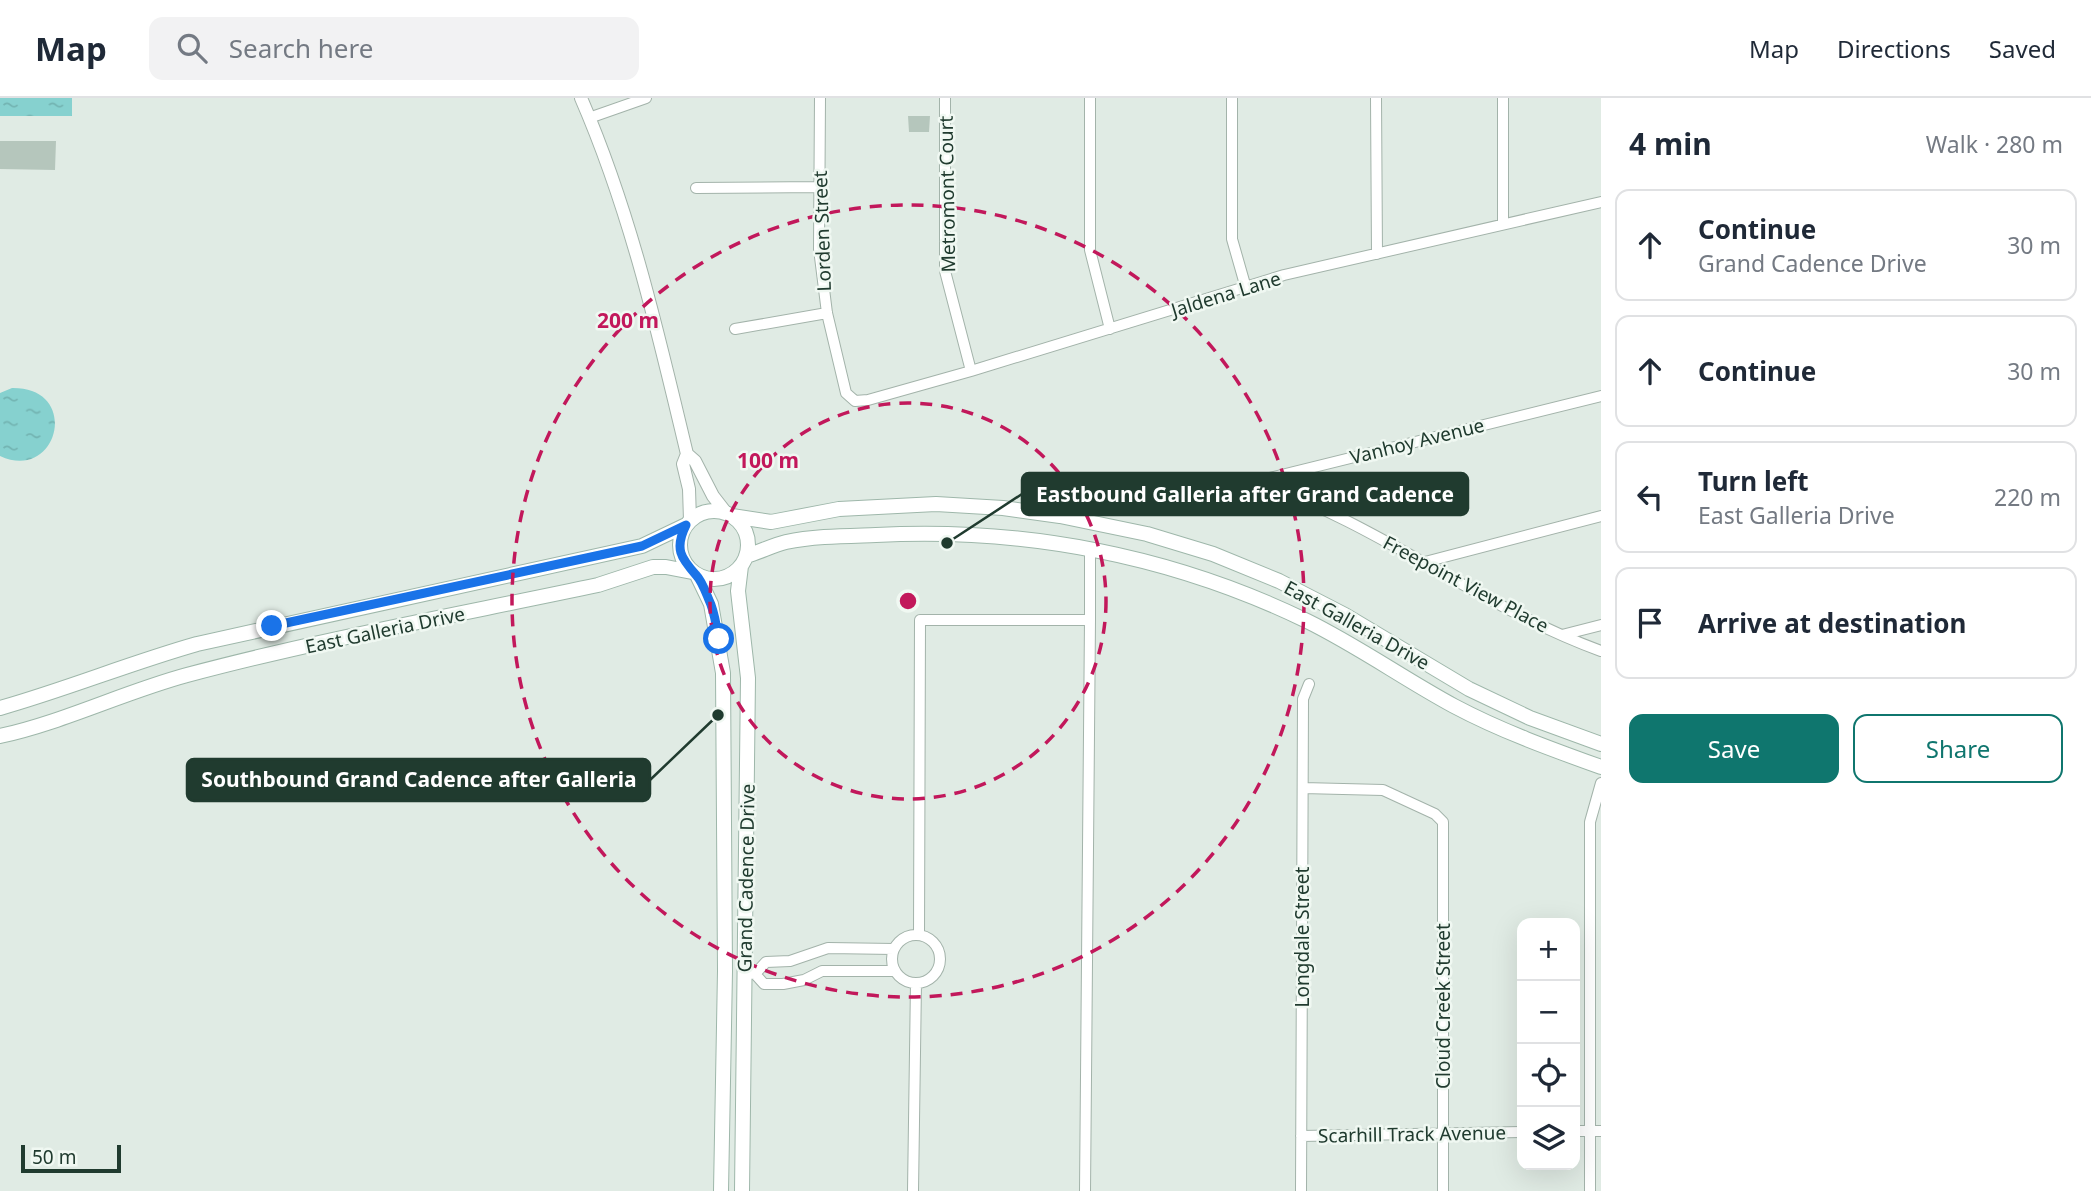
<!DOCTYPE html>
<meta charset="utf-8">
<style>
body{margin:0;font-family:"Noto Sans",sans-serif;background:#f2f2f3;color:#1f2937}
.controls{position:absolute;right:21px;bottom:21px;display:grid;overflow:hidden;border-radius:14px;box-shadow:0 7px 28px #0002}
.controls button{width:63px;height:63px;display:grid;place-items:center;padding:0;border:0;border-bottom:2px solid #e0e1e3;background:#fff;color:#1f2937;font:35px sans-serif}
.scale{position:absolute;left:21px;bottom:18px;width:100px;box-sizing:border-box;padding-left:7px;border:4px solid #203b2f;border-top:0;font-size:19px;line-height:24px;white-space:nowrap;color:#203b2f;-webkit-text-stroke:5px #f0f8f2;paint-order:stroke}
.stop{position:absolute;width:21px;height:21px;margin:-16px;border:5px solid #1a73e8;border-radius:50%;background:#fff}
.stop.end{background:#1a73e8;border-color:#fff;box-shadow:0 2px 7px #0008}
.list{margin:0;padding:0;list-style:none}
h2{display:flex;justify-content:space-between;align-items:center;height:91px;margin:0;padding:0 28px;font-size:30px}
h2 small{font-size:23px;font-weight:400;color:#747a83}
.list li{display:grid;grid-template-columns:46px 1fr auto;gap:21px;align-items:center;box-sizing:border-box;height:112px;margin:0 14px 14px;padding:0 14px;border:2px solid #e0e1e3;border-radius:14px}
.list b{display:block;font-size:26px;white-space:nowrap}
.list p{margin:0;font-size:23px;white-space:nowrap;color:#747a83}
.list em{font-size:23px;font-style:normal;color:#747a83}
.actions{display:flex;gap:14px;padding:21px 28px}
.actions a{flex:1;padding:16px 0;border:2px solid #0f766e;border-radius:14px;text-align:center;font-size:24px;color:#0f766e}
.actions .main{background:#0f766e;color:#fff}
.icon{flex:none;width:38px;height:38px;fill:none;stroke:currentColor;stroke-width:2;stroke-linecap:round;stroke-linejoin:round}
.map{position:relative;flex:none;width:1601px;height:1093px;overflow:hidden}
header{display:flex;align-items:center;gap:42px;box-sizing:border-box;height:98px;padding:0 35px;background:#fff;border-bottom:2px solid #e0e1e3}
header strong{font-size:33px}
nav{display:flex;gap:38px;margin-inline-start:auto;font-size:24px}
.search{width:490px;height:63px;background:#f2f2f3;display:flex;align-items:center;gap:18px;box-sizing:border-box;padding:0 24px;border-radius:14px;color:#747a83;font-size:26px}
main{display:flex}
aside{flex:1;background:#fff}
.map>svg:first-child{display:block}
.water{fill:url(#water-ripples)}
.building{fill:#b5c6bc}
.lines{fill:none;stroke-linecap:round;stroke-linejoin:round}
.minor-casing{stroke:#a3b3aa;stroke-width:12}
.tertiary-casing{stroke:#a3b3aa;stroke-width:14}
.secondary-casing{stroke:#9eb7aa;stroke-width:16}
.minor{stroke:#fff;stroke-width:10}
.tertiary{stroke:#fff;stroke-width:12}
.secondary{stroke:#fff;stroke-width:14}
.route{stroke:#1a73e8;stroke-width:9}
.ring{fill:none;stroke:#c2185b;stroke-width:3.5;stroke-dasharray:12 9}
.labels{text-anchor:middle;stroke-width:5;stroke-linejoin:round;paint-order:stroke}
.street-label{font-size:19px;fill:#203b2f;stroke:#f0f8f2}
.centre{fill:#c2185b;stroke:#f0f8f2;stroke-width:3.5}
.ring-label{font-size:21px;text-anchor:middle;font-weight:bold;fill:#c2185b;stroke:#f0f8f2;stroke-width:5;stroke-linejoin:round;paint-order:stroke}
.leader{fill:none;stroke:#203b2f;stroke-width:2.5}
.callout-dot{fill:#203b2f;stroke:#f0f8f2;stroke-width:2.5}
.callout{fill:#203b2f;stroke:#203b2f;stroke-width:2.5}
.callout-label{font-size:21px;text-anchor:middle;font-weight:bold;fill:#fff}
</style>
<header>
<strong>Map</strong>
<div class="search"><svg class="icon" aria-label="search" viewBox="0 0 24 24"><circle cx="10" cy="10" r="6"/><path d="M15 15l6 6"/></svg>Search here</div>
<nav><a>Map</a><a>Directions</a><a>Saved</a></nav>
</header>
<main>
<div class="map">
<svg width="1601" height="1093" viewBox="0 0 1601 1093">
<defs>
<pattern id="water-ripples" width="26" height="14" patternUnits="userSpaceOnUse" patternTransform="scale(1.75)"><rect width="26" height="14" fill="#86d1cf"/><path d="M2 4q2-2 4 0t4 0M15 11q2-2 4 0t4 0" fill="none" stroke="#73b4b2"/></pattern>
</defs>
<rect width="100%" height="100%" fill="#e0ebe4"/>
<path class="water" d="M0,0H72V18H0Z
M12,290C82,289 58,385 0,358V295Z"/>
<path class="building" d="M908,18H930L929,34H909Z
M0,43H56L55,72L0,71Z"/>
<g class="lines">
<defs>
<path id="minor" d="M820,0L819,151L827,215L846,295L855,303L868,302L971,273L1284,177L1601,104
M945,0V173L971,273
M1090,0V152L1110,231
M1232,0V141L1246,190
M1376,0L1377,156
M1503,0V126
M589,20L646,0
M696,90L819,89
M735,231L827,215
M1255,384C1378,425 1480,509 1601,553
M1193,399L1601,298
M1090,451V522
M1425,464L1601,418
M1562,537L1601,527
M1303,690L1383,692L1435,716L1443,724V1093
M919,837L920,522H1090L1085,1093
M892 861a24 24 0 1 1 48 0a24 24 0 1 1-48 0Z
M745,875L755,876L766,864L790,863L828,850L894,851
M755,876L764,886H783L804,882L822,873H894
M1575,1033H1601
M1301,1038L1522,1034
M913,1093L916,885
M1301,1093L1303,601L1309,586
M1590,1093V724L1601,685"/>
<path id="tertiary" d="M581,0C631,115 658,235 687,356L695,363L713,398L727,416
M687,356L683,366L689,391L690,422"/>
<path id="secondary" d="M680 447a34 34 0 1 1 68 0a34 34 0 1 1-68 0Z
M732,418L771,424L839,411L936,406L1003,410L1060,418L1147,436L1213,456L1279,483L1345,517L1469,591L1530,620L1601,646
M746,458C760,454 773,447 786,444C815,438 846,438 876,437C1025,429 1173,458 1307,523C1358,548 1404,581 1454,608C1501,633 1551,651 1601,669
M741,468L738,493L748,580L742,1093
M697,477L711,506L723,575L725,873L721,1093
M0,610C67,591 130,565 197,546L642,448L686,427
M0,638C64,624 124,594 187,577C322,541 461,516 598,487L653,469H666L692,474"/>
</defs>
<use href="#minor" class="minor-casing"/>
<use href="#tertiary" class="tertiary-casing"/>
<use href="#secondary" class="secondary-casing"/>
<use href="#minor" class="minor"/>
<use href="#tertiary" class="tertiary"/>
<use href="#secondary" class="secondary"/>
</g>
<g class="lines">
<path class="route" d="M272,528L642,448L686,427C674,451 681,460 696,477C702,483 706,495 709,502C715,514 716,529 719,541"/>
</g>
<g class="ring">
<circle cx="908" cy="503" r="198"/>
<circle cx="908" cy="503" r="396"/>
</g>
<g class="labels">
<g class="street-label">
<text transform="translate(947 96) rotate(-91)" y="7">Metromont Court</text>
<text transform="translate(822 133) rotate(-92)" y="7">Lorden Street</text>
<text transform="translate(1226 196) rotate(-17)" y="7">Jaldena Lane</text>
<text transform="translate(1417 343) rotate(-14)" y="7">Vanhoy Avenue</text>
<text transform="translate(1466 486) rotate(28)" y="7">Freepoint View Place</text>
<text transform="translate(1357 527) rotate(29)" y="7">East Galleria Drive</text>
<text transform="translate(385 532) rotate(-12)" y="7">East Galleria Drive</text>
<text transform="translate(746 780) rotate(-89)" y="7">Grand Cadence Drive</text>
<text transform="translate(1302 839) rotate(-90)" y="7">Longdale Street</text>
<text transform="translate(1443 908) rotate(-90)" y="7">Cloud Creek Street</text>
<text transform="translate(1412 1036) rotate(-1)" y="7">Scarhill Track Avenue</text>
</g>
</g>
<circle cx="908" cy="503" r="10" class="centre"/>
<g class="ring-label">
<text x="628" y="230">200 m</text>
<text x="768" y="370">100 m</text>
</g>
<path class="leader" d="M947 445L1022 396M718 617L650 682"/>
<g class="callout-dot">
<circle cx="947" cy="445" r="7"/>
<circle cx="718" cy="617" r="7"/>
</g>
<g class="callout">
<rect x="1022" y="375" width="446" height="42" rx="7"/>
<rect x="187" y="661" width="463" height="42" rx="7"/>
</g>
<g class="callout-label">
<text x="1245" y="404">Eastbound Galleria after Grand Cadence</text>
<text x="419" y="689">Southbound Grand Cadence after Galleria</text>
</g>
</svg>
<div class="controls">
<button>+</button>
<button>−</button>
<button><svg class="icon" aria-label="locate" viewBox="0 0 24 24"><circle cx="12" cy="12" r="6"/><path d="M12 2v4M12 18v4M2 12h4M18 12h4"/></svg></button>
<button><svg class="icon" aria-label="layers" viewBox="0 0 24 24"><path d="M12 4l9 5-9 5-9-5zM3 14l9 5 9-5"/></svg></button>
</div>
<div class="scale">50 m</div>
<div class="stop" style="left:719px;top:541px"></div>
<div class="stop end" style="left:272px;top:528px"></div>
</div>
<aside>
<h2>4 min<small>Walk · 280 m</small></h2>
<ul class="list">
<li><svg class="icon" aria-label="ahead" viewBox="0 0 24 24"><path d="M12 20V5M6 11l6-6 6 6"/></svg><div><b>Continue</b><p>Grand Cadence Drive</p></div><em>30 m</em></li>
<li><svg class="icon" aria-label="ahead" viewBox="0 0 24 24"><path d="M12 20V5M6 11l6-6 6 6"/></svg><div><b>Continue</b></div><em>30 m</em></li>
<li><svg class="icon" aria-label="left" viewBox="0 0 24 24"><path d="M17 20v-9H6M10 6l-5 5 5 5"/></svg><div><b>Turn left</b><p>East Galleria Drive</p></div><em>220 m</em></li>
<li><svg class="icon" aria-label="arrive" viewBox="0 0 24 24"><path d="M6 21V4h12l-3 4 3 4H6"/></svg><div><b>Arrive at destination</b></div></li>
</ul>
<div class="actions"><a class="main">Save</a><a>Share</a></div>
</aside>
</main>
